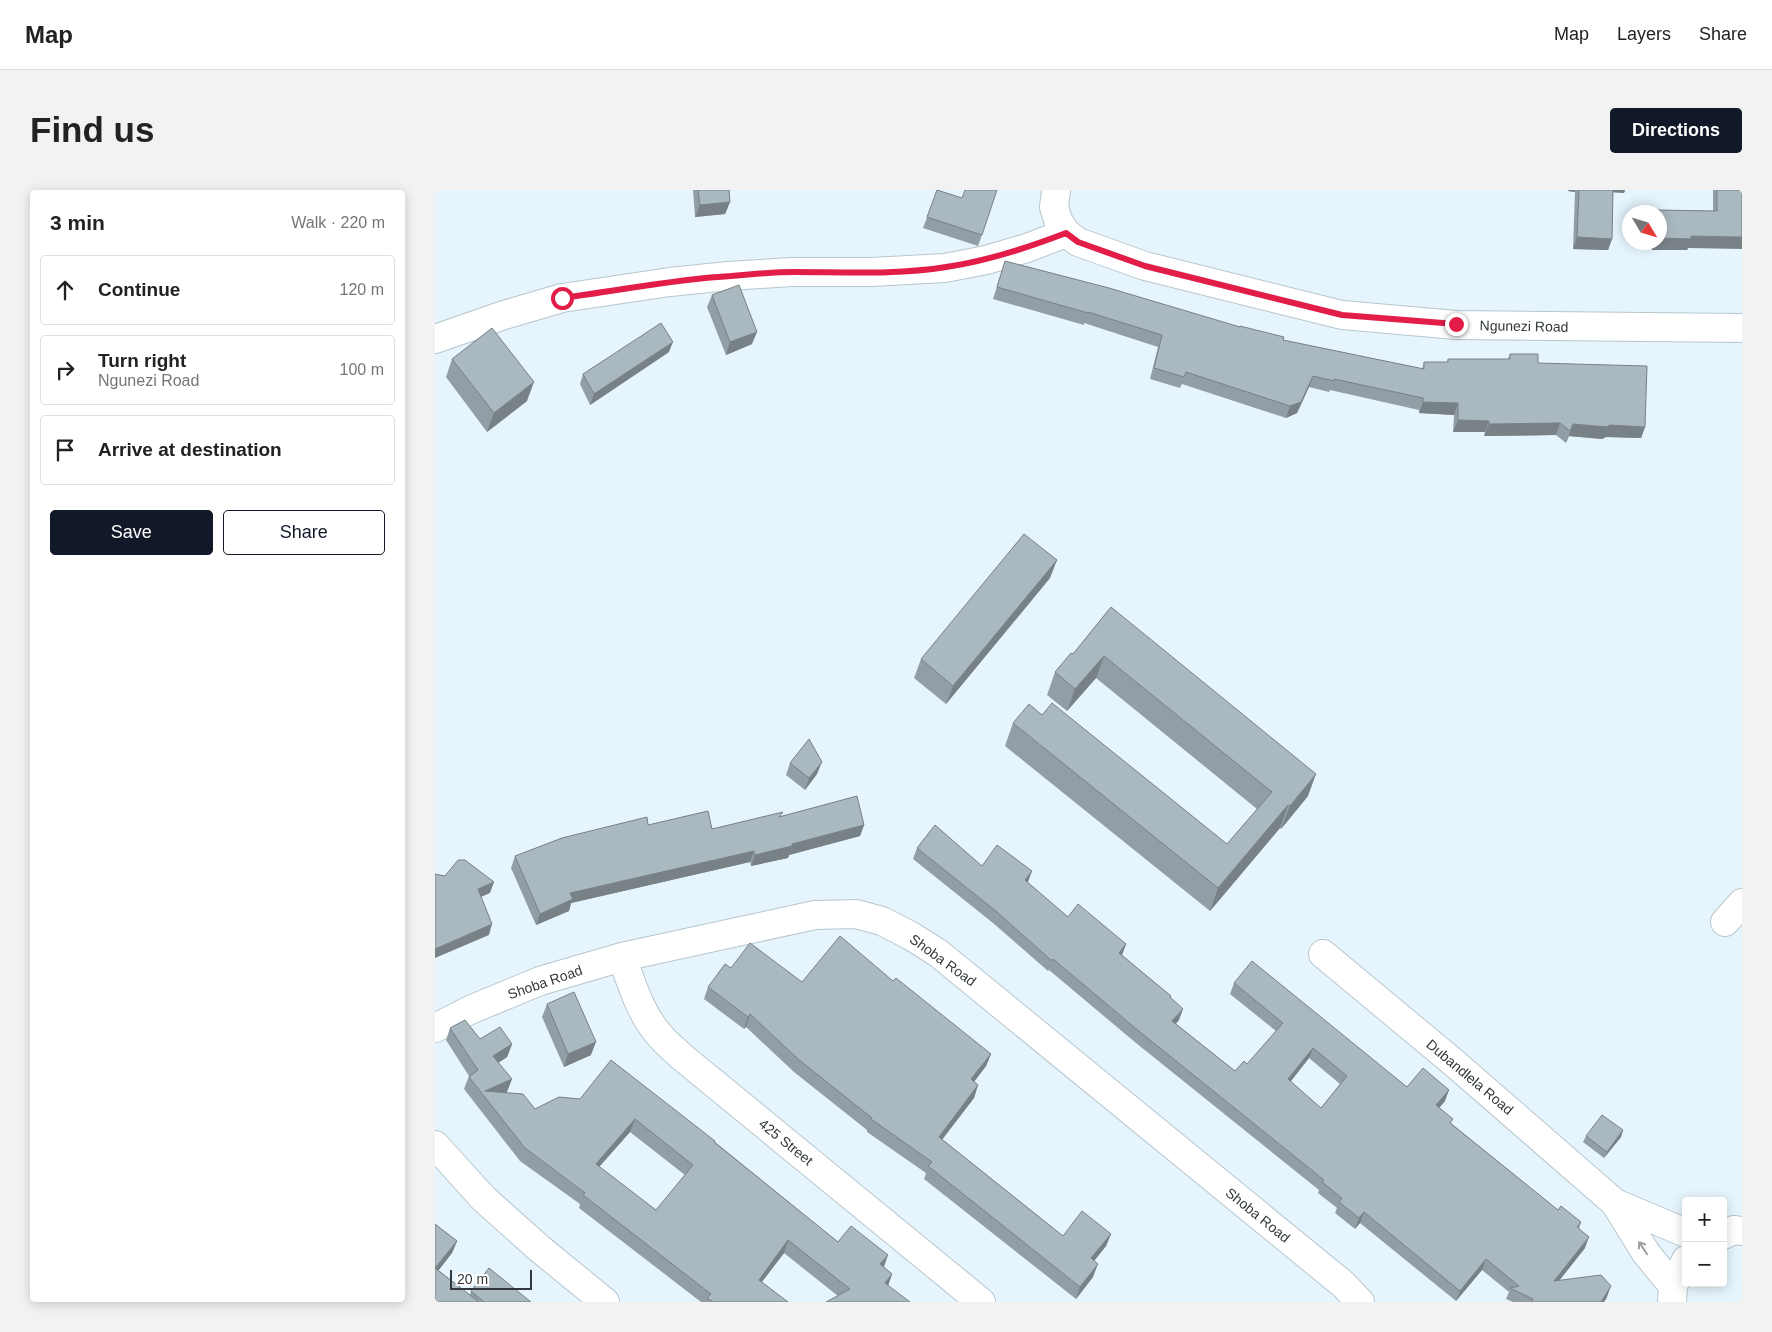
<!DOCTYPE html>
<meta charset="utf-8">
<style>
body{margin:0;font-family:Helvetica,sans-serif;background:#f2f2f2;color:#222}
.controls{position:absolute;right:15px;bottom:15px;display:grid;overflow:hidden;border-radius:5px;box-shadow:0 2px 12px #0003}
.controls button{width:45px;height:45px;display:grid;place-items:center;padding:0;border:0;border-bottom:1px solid #e0e0e0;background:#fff;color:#222;font:25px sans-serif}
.compass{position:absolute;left:1187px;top:15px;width:45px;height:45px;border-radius:50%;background:#fff;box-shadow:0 2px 12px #0003;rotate:128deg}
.scale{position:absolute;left:15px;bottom:12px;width:82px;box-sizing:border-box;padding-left:5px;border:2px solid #32383b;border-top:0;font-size:14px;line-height:18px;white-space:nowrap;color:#32383b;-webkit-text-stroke:4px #fff;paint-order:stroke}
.stop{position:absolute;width:15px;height:15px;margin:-11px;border:4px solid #e11d48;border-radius:50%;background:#fff}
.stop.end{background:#e11d48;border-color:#fff;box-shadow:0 1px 5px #0008}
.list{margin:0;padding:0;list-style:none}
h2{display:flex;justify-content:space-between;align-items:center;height:65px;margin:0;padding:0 20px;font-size:21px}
h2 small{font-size:16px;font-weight:400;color:#767676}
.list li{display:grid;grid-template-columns:32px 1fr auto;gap:15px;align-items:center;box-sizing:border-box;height:70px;margin:0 10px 10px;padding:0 10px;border:1px solid #e0e0e0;border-radius:5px}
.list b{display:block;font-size:19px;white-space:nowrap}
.list p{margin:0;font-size:16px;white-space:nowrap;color:#767676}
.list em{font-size:16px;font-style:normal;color:#767676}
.actions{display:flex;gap:10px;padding:15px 20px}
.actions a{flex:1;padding:11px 0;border:1px solid #111827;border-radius:5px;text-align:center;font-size:18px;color:#111827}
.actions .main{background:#111827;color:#fff}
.icon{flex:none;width:28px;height:28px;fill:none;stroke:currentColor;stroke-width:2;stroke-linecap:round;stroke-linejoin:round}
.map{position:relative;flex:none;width:1307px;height:1112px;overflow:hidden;border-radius:5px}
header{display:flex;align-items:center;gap:30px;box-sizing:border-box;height:70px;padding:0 25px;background:#fff;border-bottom:1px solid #e0e0e0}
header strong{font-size:24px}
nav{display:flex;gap:28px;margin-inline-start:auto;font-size:18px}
.intro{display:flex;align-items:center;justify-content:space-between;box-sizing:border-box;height:120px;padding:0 30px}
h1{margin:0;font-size:35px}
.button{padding:12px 22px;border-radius:5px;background:#111827;color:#fff;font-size:18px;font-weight:700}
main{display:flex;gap:30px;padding:0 30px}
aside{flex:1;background:#fff;border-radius:5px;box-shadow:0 2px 12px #0003}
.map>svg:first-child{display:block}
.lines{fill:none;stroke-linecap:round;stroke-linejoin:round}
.minor-casing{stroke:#b7c6cd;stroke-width:30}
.minor{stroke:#fff;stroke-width:28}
.wall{fill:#929ea5;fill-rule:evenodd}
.shaded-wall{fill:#778186}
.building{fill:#aab8c0;stroke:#778186;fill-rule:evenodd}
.oneway{stroke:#989c9d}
.route{stroke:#e11d48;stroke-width:6}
.labels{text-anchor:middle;stroke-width:4;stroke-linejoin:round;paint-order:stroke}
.street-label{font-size:14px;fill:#32383b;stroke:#fff}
</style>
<header>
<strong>Map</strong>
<nav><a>Map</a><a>Layers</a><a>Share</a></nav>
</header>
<div class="intro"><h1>Find us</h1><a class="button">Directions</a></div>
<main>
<aside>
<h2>3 min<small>Walk · 220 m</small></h2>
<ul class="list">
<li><svg class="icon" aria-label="ahead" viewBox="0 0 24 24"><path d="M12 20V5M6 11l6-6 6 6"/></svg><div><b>Continue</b></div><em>120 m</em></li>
<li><svg class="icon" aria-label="right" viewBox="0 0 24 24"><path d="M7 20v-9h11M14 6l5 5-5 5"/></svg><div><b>Turn right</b><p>Ngunezi Road</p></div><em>100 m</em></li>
<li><svg class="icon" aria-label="arrive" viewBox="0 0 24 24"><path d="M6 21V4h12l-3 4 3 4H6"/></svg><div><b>Arrive at destination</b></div></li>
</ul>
<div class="actions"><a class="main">Save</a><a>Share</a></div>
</aside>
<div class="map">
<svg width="1307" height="1112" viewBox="0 0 1307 1112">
<rect width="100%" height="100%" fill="#e6f5fd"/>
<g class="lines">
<defs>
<path id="minor" d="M621,0L619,17L623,30L631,43L643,52L710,76L907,125L1021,135L1307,138
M0,149L69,125L127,108L235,92L293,86L357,82H436L510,78L551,70L592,58L631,43
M1290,732L1307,713
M888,764L1018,872L1180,1013L1211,1063L1238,1096
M187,767C197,795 206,826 227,848C233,855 241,861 247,867L546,1112
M0,838L35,820L105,791L187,767L380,725L421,724L447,731L476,746L503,763L909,1095L925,1112
M0,955L49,1009L105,1059L170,1112
M1180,1013L1251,1043
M1288,1045L1299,1040L1307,1041
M1237,1112L1238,1096L1251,1070"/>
</defs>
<use href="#minor" class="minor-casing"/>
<use href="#minor" class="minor"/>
</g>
<path class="wall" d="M258,0H294L295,12L290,24L260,27Z
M502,0L527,8L547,45L543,56L488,38Z
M1133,0H1190L1189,3L1178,2L1177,49L1173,60L1138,59L1140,2L1133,1Z
M1278,0H1307L1253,58L1252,60H1217V52H1224V22H1221L1222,20L1278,21Z
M570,71L848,150L987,179L989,172H1012L1013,169H1073L1075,164L1103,173L1210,237L1206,248L1171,247L1167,249L1134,246L1131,253L1121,245L1049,246L1050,242H1018L1019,225L984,223V220L895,200L894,202L874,197L862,223L851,228L747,194L745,198L715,189L723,157L649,133V135L558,109Z
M277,105L317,154L291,165L272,117Z
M234,162L155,215L145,194L148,184Z
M17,169L92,211L52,242L11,187Z
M615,388L511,514L479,488L486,469Z
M676,417L873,606L846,639L845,638L775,721L570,556L578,533L792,654L822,619L661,488L632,521L612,505L620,482L638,464Z
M355,573L382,584L370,600L351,585Z
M346,626L429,635L425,646L354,665L353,668L316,676L315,672L136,713L134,721L101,735L76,678L80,666L213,635L277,639Z
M482,658L547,676L593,692V693L633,727L691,754L687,765L736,806L735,808L744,830L741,834L800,881L812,874L841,841L795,804L799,793L972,897L1010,911L1004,918L1017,934L1123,1020L1146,1032L1144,1039L1150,1058L1124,1091L1172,1107L1169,1112H1078L1071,1109L1074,1102L1047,1080L1021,1111L925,1033L920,1039L900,1023L902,1018L883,1003L884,1000L701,853L614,780L613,781L558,733L478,669ZM874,868L905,894L886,918L855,892Z
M296,778L367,792L458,791L556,864L551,876L539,892L543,895L539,908L507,949L628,1046L676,1044L671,1056L659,1071L658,1087L641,1109L489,989L491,983L432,942V940L359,882L311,837L309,839L269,809L273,797Z
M112,814L156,865L129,877L107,827Z
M15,838L45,849L77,854L72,867L63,873L72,902L70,903L100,919L124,907L280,952L403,1052L449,1077L457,1084L453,1095L403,1106L349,1063L327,1092L353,1112H266L144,1018L145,1014L85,971L29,899L34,886L11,850ZM195,942L250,985L221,1020L164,977Z
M1188,940L1186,947L1169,968L1148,952L1151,946Z
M0,1034L22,1051L17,1063L3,1080L35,1105L36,1101L96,1112H0Z"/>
<path class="shaded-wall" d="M1134,0H1140V2L1133,1Z
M1175,0H1190L1189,3L1174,2Z
M295,12L290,24L260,27L265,15Z
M1256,46L1307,47V59L1253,58L1252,60H1217L1219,52H1224V48Z
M1142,47L1177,49L1173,60L1138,59Z
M322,142L317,154L291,165L295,152Z
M238,152L234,162L155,215L159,204Z
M878,186L874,197L862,223L851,228L855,216Z
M99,192L92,211L52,242L59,223Z
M988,212L1023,213L1019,225L984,223Z
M1023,230L1054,231L1050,242H1018Z
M1125,233L1121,245L1049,246L1054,234Z
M1138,234L1175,235L1210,237L1206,248L1171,247L1167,249L1134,246L1131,253Z
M622,370L615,388L511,514L518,496Z
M669,466L661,488L632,521L640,499Z
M387,572L382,584L370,600L374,588Z
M881,584L873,606L846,639L855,616Z
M853,615L845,638L775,721L783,698Z
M429,635L425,646L354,665L353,668L316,676L320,665L357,654Z
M319,661L315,672L136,713L134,721L101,735L105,724L135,703Z
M597,681L593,692L586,701L590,690Z
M59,692L55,703L39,710L43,699Z
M57,734L54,745L0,768V759Z
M691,754L687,765L684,763Z
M748,819L744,830L733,842L737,831Z
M315,824L311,837L309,839L313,827Z
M161,852L156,865L129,877L133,864Z
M77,854L72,867L54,879L58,866Z
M878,858L874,868L849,900L853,889Z
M556,864L551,876L531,902L536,889Z
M77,889L72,902L52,910L50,901Z
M543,895L539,908L500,959L504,947Z
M1014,900L1010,911L997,926L1001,915Z
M200,929L195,942L156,986L161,974Z
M1188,940L1186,947L1169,968L1172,962Z
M929,1022L925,1033L920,1039L924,1028Z
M676,1044L671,1056L651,1081L656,1068Z
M1154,1047L1150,1058L1115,1102L1119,1091Z
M353,1050L349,1063L319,1102L324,1090Z
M22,1051L17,1063L0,1085V1079Z
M453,1065L449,1077L445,1074Z
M1051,1069L1047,1080L1021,1111L1025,1101Z
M663,1074L658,1087L641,1109L645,1097Z
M457,1084L453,1096L450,1093Z
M1176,1096L1172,1107L1169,1112H1166Z"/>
<path class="building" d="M263,0H294L295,12L265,15Z
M502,0L527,8L530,0H562L547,45L492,27Z
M1144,0H1178L1177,49L1142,47Z
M1282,0H1307V47L1256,46V49L1224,48V22H1222V20L1282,21Z
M570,71L674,98L805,137V136L849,147L848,150L989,179V172H1013V169H1075V164H1103V173L1212,176L1210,237L1175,235L1172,237L1138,234L1135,241L1125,233L1054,234V231L1023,230V213L988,212V208L899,189V191L878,186L866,212L855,216L751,182L749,187L719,178L727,145L653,122V123L562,97Z
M304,95L322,142L295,152L277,105Z
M226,133L238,152L159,204L148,184Z
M57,138L99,192L59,223L17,169Z
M589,344L622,370L518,496L486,469Z
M676,417L881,584L855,616L853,615L783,698L578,533L594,514L607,525L617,513L792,654L837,602L669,466L640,499L620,482L636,463L638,464Z
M374,549L387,572L374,588L355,573Z
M422,606L429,635L357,654V656L320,665L319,661L135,703L138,709L105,724L80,666L127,648L212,627L213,635L273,621L277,639L348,622L344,627Z
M500,635L547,676L562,655L597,681L590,690L633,727L643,714L691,754L684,763L736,806L735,807L748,819L737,831L800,881L809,871L812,874L848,833L799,793L817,771L972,897L988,878L1014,900L1001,915L1018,929L1015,933L1123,1020L1126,1016L1146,1032L1142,1037L1154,1047L1119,1091L1166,1085L1176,1096L1166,1112H1096L1098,1109L1075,1098L1084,1096L1051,1069L1025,1101L929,1022L924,1028L904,1012L907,1008L887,992L889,990L705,842L618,769L617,771L562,722L482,658ZM878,858L912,886L886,918L853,889Z
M23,670H30L59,692L43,699L57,734L0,759V684L10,686Z
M405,746L458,791L461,788L556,864L536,889L543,895L504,947L628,1046L647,1021L676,1044L656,1068L663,1074L645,1097L493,976L497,972L436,929L437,928L363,869L315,824L313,827L273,797L290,774L296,778L315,753L367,792Z
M139,802L161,852L133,864L112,814Z
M30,830L45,849L65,837L77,854L58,866L77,889L50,901L88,904L100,919L124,907L145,909L176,870L280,951L279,952L403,1052L416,1036L453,1065L445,1074L457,1084L450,1093L475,1112H391L415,1099L353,1050L324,1090L353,1112H278L272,1108L276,1104L148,1005L150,1003L90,958L34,887L43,880L15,838ZM200,929L258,975L221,1020L161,974Z
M1167,925L1188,940L1172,962L1151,946Z
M0,1034L22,1051L0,1078L44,1112H0Z
M54,1078L96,1112H49L36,1101Z"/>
<defs><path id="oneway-shaft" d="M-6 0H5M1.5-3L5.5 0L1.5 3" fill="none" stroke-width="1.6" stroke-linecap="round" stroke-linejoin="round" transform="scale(1.25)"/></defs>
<use class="oneway" href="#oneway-shaft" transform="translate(1208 1058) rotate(-123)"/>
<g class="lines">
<path class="route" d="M127,108C183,101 239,89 296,86C317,84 339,82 360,82C410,82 462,85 511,77C553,71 592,58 631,43L643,52L710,76L907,125L1021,134"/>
</g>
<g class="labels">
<g class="street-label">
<text transform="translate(1089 136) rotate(1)" y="5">Ngunezi Road</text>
<text transform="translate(508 770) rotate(36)" y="5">Shoba Road</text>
<text transform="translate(110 792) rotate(-19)" y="5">Shoba Road</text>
<text transform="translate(1035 887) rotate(40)" y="5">Dubandlela Road</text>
<text transform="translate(351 952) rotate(39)" y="5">425 Street</text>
<text transform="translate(823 1025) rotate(39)" y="5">Shoba Road</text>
</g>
</g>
</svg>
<div class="controls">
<button>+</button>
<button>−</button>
</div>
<svg class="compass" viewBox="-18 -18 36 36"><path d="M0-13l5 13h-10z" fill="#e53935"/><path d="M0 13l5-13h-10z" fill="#767676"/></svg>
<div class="scale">20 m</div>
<div class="stop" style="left:127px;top:108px"></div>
<div class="stop end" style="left:1021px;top:134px"></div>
</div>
</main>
